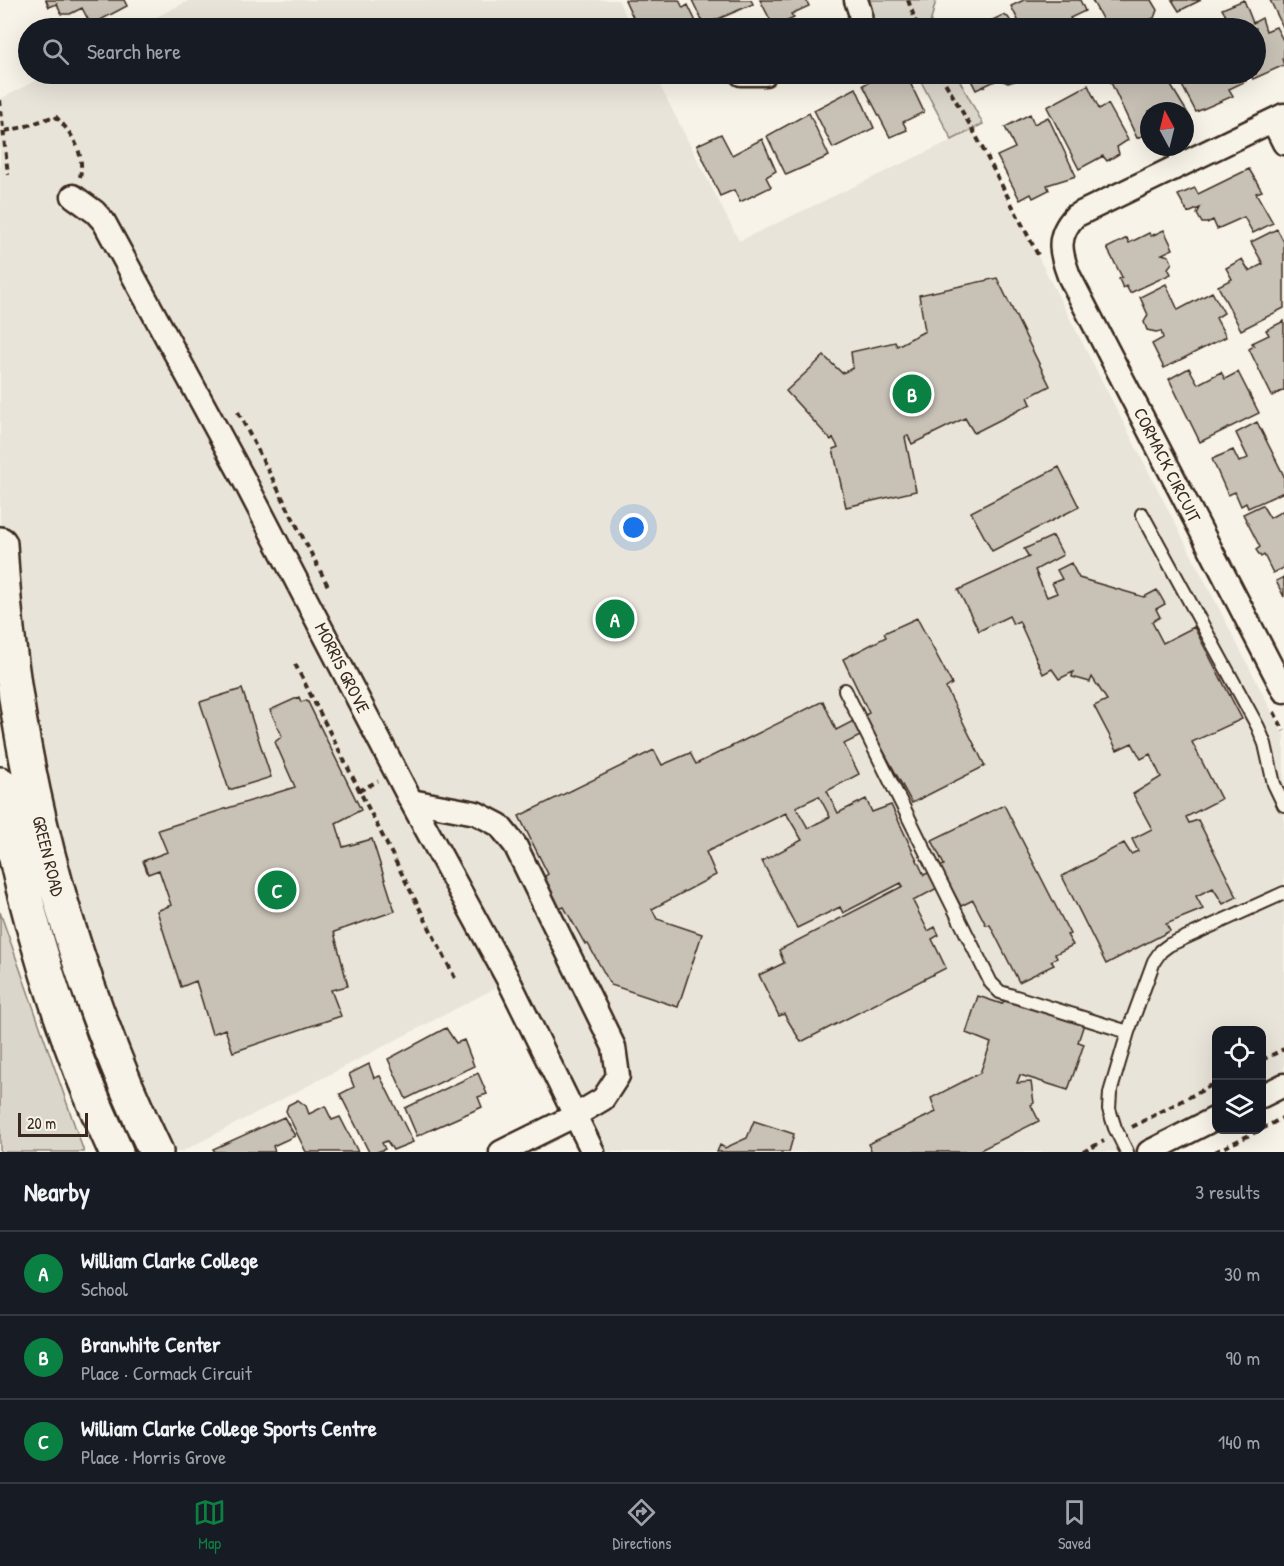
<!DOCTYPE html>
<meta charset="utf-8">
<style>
body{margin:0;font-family:"Patrick Hand",sans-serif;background:#242831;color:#f1f3f6}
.controls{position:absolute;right:18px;bottom:18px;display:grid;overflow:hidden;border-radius:12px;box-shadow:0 6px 24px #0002}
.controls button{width:54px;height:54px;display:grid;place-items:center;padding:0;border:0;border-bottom:2px solid #363941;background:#171b24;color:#f1f3f6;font:30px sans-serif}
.compass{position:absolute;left:1140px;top:102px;width:54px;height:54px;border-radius:50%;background:#171b24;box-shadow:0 6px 24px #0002;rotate:353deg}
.scale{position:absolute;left:18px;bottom:15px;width:70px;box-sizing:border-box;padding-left:6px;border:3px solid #3b2a1e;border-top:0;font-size:16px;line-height:21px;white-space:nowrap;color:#3b2a1e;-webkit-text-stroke:4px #f7f3e8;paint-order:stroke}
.you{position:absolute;left:634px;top:528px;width:21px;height:21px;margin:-15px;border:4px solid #fff;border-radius:50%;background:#1a73e8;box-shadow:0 0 0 9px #1a73e833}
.badge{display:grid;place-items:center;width:39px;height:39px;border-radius:50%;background:#0b8043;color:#fff;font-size:20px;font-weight:700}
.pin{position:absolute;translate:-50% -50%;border:3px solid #fff;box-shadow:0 2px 6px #0006}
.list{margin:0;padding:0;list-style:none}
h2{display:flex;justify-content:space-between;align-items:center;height:78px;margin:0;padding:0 24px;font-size:26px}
h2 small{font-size:20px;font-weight:400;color:#9ea1a6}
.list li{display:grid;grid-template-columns:39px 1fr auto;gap:18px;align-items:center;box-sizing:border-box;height:84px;padding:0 24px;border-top:2px solid #363941}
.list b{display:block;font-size:22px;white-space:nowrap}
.list p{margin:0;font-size:20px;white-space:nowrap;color:#9ea1a6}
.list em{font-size:20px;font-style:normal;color:#9ea1a6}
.icon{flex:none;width:33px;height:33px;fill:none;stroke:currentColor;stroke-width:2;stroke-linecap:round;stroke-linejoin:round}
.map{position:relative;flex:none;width:1284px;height:1152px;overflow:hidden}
.search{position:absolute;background:#171b24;box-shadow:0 6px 24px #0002;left:18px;right:18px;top:18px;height:66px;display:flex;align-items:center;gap:15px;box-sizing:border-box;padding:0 21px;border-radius:33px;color:#9ea1a6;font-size:22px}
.sheet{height:330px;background:#171b24}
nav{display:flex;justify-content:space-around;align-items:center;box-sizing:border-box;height:84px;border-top:2px solid #363941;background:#171b24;font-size:16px;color:#9ea1a6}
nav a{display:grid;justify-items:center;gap:3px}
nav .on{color:#0b8043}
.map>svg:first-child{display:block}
.built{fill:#e9e4d9}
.green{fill:#dbd6cb;stroke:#8b8074;stroke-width:1.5}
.building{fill:#c8c1b6;stroke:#3b2a1e;stroke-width:1.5;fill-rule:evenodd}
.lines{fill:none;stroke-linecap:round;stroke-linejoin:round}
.lane-casing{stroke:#3b2a1e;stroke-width:16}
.street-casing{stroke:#3b2a1e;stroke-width:27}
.secondary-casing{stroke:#3b2a1e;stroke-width:38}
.path{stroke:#3b2a1e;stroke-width:4;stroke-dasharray:6 4.5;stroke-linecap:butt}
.lane{stroke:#f7f3e8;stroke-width:12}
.street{stroke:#f7f3e8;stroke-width:22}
.secondary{stroke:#f7f3e8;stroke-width:33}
.labels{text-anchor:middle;stroke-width:4.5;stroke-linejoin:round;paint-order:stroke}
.street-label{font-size:18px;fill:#3b2a1e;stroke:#f7f3e8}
</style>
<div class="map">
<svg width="1284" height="1152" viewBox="0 0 1284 1152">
<rect width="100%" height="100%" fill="#f7f3e8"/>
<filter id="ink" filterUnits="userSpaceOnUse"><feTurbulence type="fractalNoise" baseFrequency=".0167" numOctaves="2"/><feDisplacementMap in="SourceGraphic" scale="12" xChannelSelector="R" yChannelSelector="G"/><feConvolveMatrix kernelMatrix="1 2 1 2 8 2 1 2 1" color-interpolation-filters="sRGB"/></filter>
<g filter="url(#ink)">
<path class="built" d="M190,0H618L632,28H135Z
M49,74H654L739,241L973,130L1284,735V1085L1262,1096V1030H1216V1118L1149,1152H593L509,981L181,1152H156L87,985L0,544V99Z"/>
<path class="green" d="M856,0H936L930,24L932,28H881Z
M917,74H956L983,124L952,140Z
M0,912L84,1152H0Z"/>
<path class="building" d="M46,0H124L127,6L91,25L82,8L70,14H61L57,4L49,7Z
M625,0H679L683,8L688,5L698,26L697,28H638Z
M692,0H751L753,4L704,25Z
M760,0H806L809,6L791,14L794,18L774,27Z
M1024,0H1080L1085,11L1070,18L1077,28H1022L1011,6Z
M1092,0H1151L1157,10L1154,18L1131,28H1107Z
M1172,0H1201L1179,11Z
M1244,0L1253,23L1262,18L1266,31L1276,27L1284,42V58L1282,59L1284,65L1253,79L1250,74H1256V28H1226L1223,22L1228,19L1222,9Z
M1270,0H1284V29Z
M1003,15L1008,17L1015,28H963L976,22L978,27Z
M896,74H906L924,112L903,122L907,130L890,137L863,85L883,75L885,79Z
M968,74H1019L1018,80L1008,83L999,79L976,90Z
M1107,74H1155V75L1164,74L1190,117L1185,119V111H1149V133L1137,138Z
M1176,74H1242L1246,81L1229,89L1233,96L1196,112Z
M1088,85L1099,109L1108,104L1128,140L1117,147L1119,154L1107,161L1103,156L1079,169L1047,107Z
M856,88L874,128L833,148L814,110Z
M809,113L829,156L786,175L767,136Z
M1030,114L1034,124L1048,117L1076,176L1047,185L1049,190L1033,198L1031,194L1020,200L997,156L1015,148L1005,127Z
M721,134L732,155L762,139L776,171L766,177L771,187L740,202L734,190L720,196L697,145Z
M1249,169L1262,191L1256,193L1273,223L1253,233L1244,217L1217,229L1213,220L1207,223H1202L1197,214L1200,208L1188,213L1178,195L1195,188L1198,194Z
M1277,229L1284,242V308L1241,330L1218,286L1232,279L1226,268L1242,259L1249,271L1263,264L1251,242Z
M1164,230L1173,249L1162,254L1169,256L1172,263L1168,268L1171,274L1130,293L1126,286L1123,288L1119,279L1122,277L1107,248L1127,238L1129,243L1149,233L1151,236Z
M997,278L1050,386L1028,397L1031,404L974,433L965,418L912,444L908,436L905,437L916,491L846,507L833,449L838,447L833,438L831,440L786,391L824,356L842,373L853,368L851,352L895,342L897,346L925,331L919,295Z
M1166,284L1178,310L1212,292L1224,313L1216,318L1226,337L1164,368L1152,344L1163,338L1161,331L1156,332L1147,330L1144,322L1148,315L1140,297Z
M1284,321V390L1272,396L1249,349L1254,346L1252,343L1269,335L1266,330Z
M1189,368L1198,384L1221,372L1225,379L1238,372L1259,413L1200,442L1169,379Z
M1257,422L1284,476V492L1248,508L1246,503L1241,506L1235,492L1228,495L1212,459L1233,450L1239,462L1248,458L1236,433Z
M1059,467L1079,507L992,551L971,512Z
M1262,505L1270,518L1284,510V568L1273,573L1264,555L1261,557L1256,550L1260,547L1243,514Z
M1053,536L1063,555L1035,570L1047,597L1057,593L1052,583L1062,579L1057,570L1071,563L1079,578L1144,597L1157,590L1165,604L1156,609L1160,617L1152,622L1163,643L1194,627L1242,719L1192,742L1221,799L1186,817L1189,823L1198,820L1237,897L1223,904L1213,888L1196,896L1203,909L1166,924L1170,931L1106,964L1062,876L1124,843L1131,854L1138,851L1132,839L1152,829L1133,794L1161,777L1150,754L1141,759L1132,743L1117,750L1094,706L1107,700L1092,677L1090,682L1072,677L1073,672L1059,679L1052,669L1043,674L1019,621L1013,624L1009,616L979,631L958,590L1029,557L1024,549Z
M1284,577V597L1276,581Z
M917,618L952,684L946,688L985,766L912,803L872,730L844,744L859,774L827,791L838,813L866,799L872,812L891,805L924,875L944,865L932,840L1004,805L1070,934L1067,935L1073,945L1055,954L1057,958L1051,961L1054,965L1019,982L990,925H986L973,900L961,906L948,882L913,901L928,931L935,927L939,935L932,939L946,968L801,1042L784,1014L779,1016L759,975L784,963L779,950L903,886L901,883L843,913L840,907L797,928L762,861L802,840L786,813L706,852L716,875L652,909L657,919L702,934L678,1007L611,985L588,944H585L564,907L559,909L544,877L548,874L519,816L654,750L662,765L690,753L696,764L823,701L836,730L869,713L843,659L886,637L884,633ZM819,796L830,817L808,828L796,807Z
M242,689L271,777L229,790L200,702Z
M299,697L301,702L307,700L361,810L336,823L343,847L372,839L395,911L334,932L348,986L331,990L341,1016L233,1052L225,1029L212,1034L196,981L181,987L157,911L171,905L159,870L148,874L143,861L167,852L158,830L295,787L275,742L282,736L270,710Z
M978,996L1002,1004L1005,999L1084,1024L1078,1042L1084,1044L1068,1090L1020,1075L1017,1083L1031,1082L1034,1103L1031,1105L1039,1121L980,1150L981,1152H872L868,1144L936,1112L931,1098L980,1073L991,1043L966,1033Z
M446,1028L456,1043L464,1040L474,1066L406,1099L388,1059Z
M369,1064L374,1078L380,1076L413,1142L393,1150L387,1141L382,1143L385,1149L377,1152H369L340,1094L354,1087L349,1074Z
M478,1073L487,1094L478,1097L482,1107L417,1136L405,1108Z
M298,1100L306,1106L309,1114L325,1106L332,1120L340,1117L358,1152H306L286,1111L288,1105Z
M284,1117L295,1136L273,1146L275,1152H215L213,1149Z
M754,1121L794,1134L789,1152H717L720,1145L725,1148L747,1138Z"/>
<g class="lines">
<defs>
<path id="lane" d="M1142,514L1258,727L1265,744L1274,784L1284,805
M845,690L991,983L1000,992L1128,1032
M1127,1152L1115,1128L1109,1109L1110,1093L1128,1032L1154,961L1161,951L1169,945L1284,893"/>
<path id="street" d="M856,0L860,12L861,28
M741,74H765
M1284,115L1075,216C1056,236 1060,252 1069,276L1284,691
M1273,121L1284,143
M73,196L95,212L104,222L243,478L411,801L509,981L593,1152
M411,801L476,813L499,825L515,845L614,1047L618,1076L603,1099L576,1115L501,1152
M1262,1096L1284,1085
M1149,1152L1216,1118"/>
<path id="secondary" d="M0,544C9,705 42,863 98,1014C115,1061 134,1107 156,1152
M0,784C19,883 46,982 83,1076C93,1102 105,1127 116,1152"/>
</defs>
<use href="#lane" class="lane-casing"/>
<use href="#street" class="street-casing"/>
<use href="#secondary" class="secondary-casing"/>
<path class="path" d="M908,0L918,28
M940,74L973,130L1038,255
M0,100L8,175
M5,131L24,127L55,116C72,133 85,152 80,177
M238,412L329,588
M295,664L456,980
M1274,712L1284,731
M359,791L378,781
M1262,1060L1284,1049
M1132,1127L1216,1083
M1262,1129L1284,1117
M1083,1152L1104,1141
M1215,1152L1260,1130"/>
<use href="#lane" class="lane"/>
<use href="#street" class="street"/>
<use href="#secondary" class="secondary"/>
</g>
</g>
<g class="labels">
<g class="street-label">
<text transform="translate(1167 465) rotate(63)" y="6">CORMACK CIRCUIT</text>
<text transform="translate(342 668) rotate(63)" y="6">MORRIS GROVE</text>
<text transform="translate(48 856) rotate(76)" y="6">GREEN ROAD</text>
</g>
</g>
</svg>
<div class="controls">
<button><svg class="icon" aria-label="locate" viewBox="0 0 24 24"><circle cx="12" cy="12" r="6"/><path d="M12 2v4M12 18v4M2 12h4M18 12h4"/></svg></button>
<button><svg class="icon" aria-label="layers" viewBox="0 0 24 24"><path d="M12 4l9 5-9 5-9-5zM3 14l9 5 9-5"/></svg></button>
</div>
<svg class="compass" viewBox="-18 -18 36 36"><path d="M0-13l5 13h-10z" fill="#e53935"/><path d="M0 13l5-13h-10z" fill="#9ea1a6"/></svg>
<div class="scale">20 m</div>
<div class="you"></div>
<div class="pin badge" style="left:615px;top:619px">A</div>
<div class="pin badge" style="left:912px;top:394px">B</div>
<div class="pin badge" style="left:277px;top:890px">C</div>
<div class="search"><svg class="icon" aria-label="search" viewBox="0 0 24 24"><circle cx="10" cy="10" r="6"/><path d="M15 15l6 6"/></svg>Search here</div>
</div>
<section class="sheet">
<h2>Nearby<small>3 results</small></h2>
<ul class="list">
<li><span class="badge">A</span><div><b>William Clarke College</b><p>School</p></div><em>30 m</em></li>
<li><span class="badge">B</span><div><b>Branwhite Center</b><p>Place · Cormack Circuit</p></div><em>90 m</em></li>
<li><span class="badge">C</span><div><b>William Clarke College Sports Centre</b><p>Place · Morris Grove</p></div><em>140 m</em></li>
</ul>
</section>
<nav>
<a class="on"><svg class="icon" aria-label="map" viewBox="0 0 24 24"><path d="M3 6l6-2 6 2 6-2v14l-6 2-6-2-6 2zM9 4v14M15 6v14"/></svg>Map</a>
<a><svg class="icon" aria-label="directions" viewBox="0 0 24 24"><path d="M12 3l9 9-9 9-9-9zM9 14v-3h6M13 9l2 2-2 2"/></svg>Directions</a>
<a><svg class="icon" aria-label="saved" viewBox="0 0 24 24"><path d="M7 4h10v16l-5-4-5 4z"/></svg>Saved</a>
</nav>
